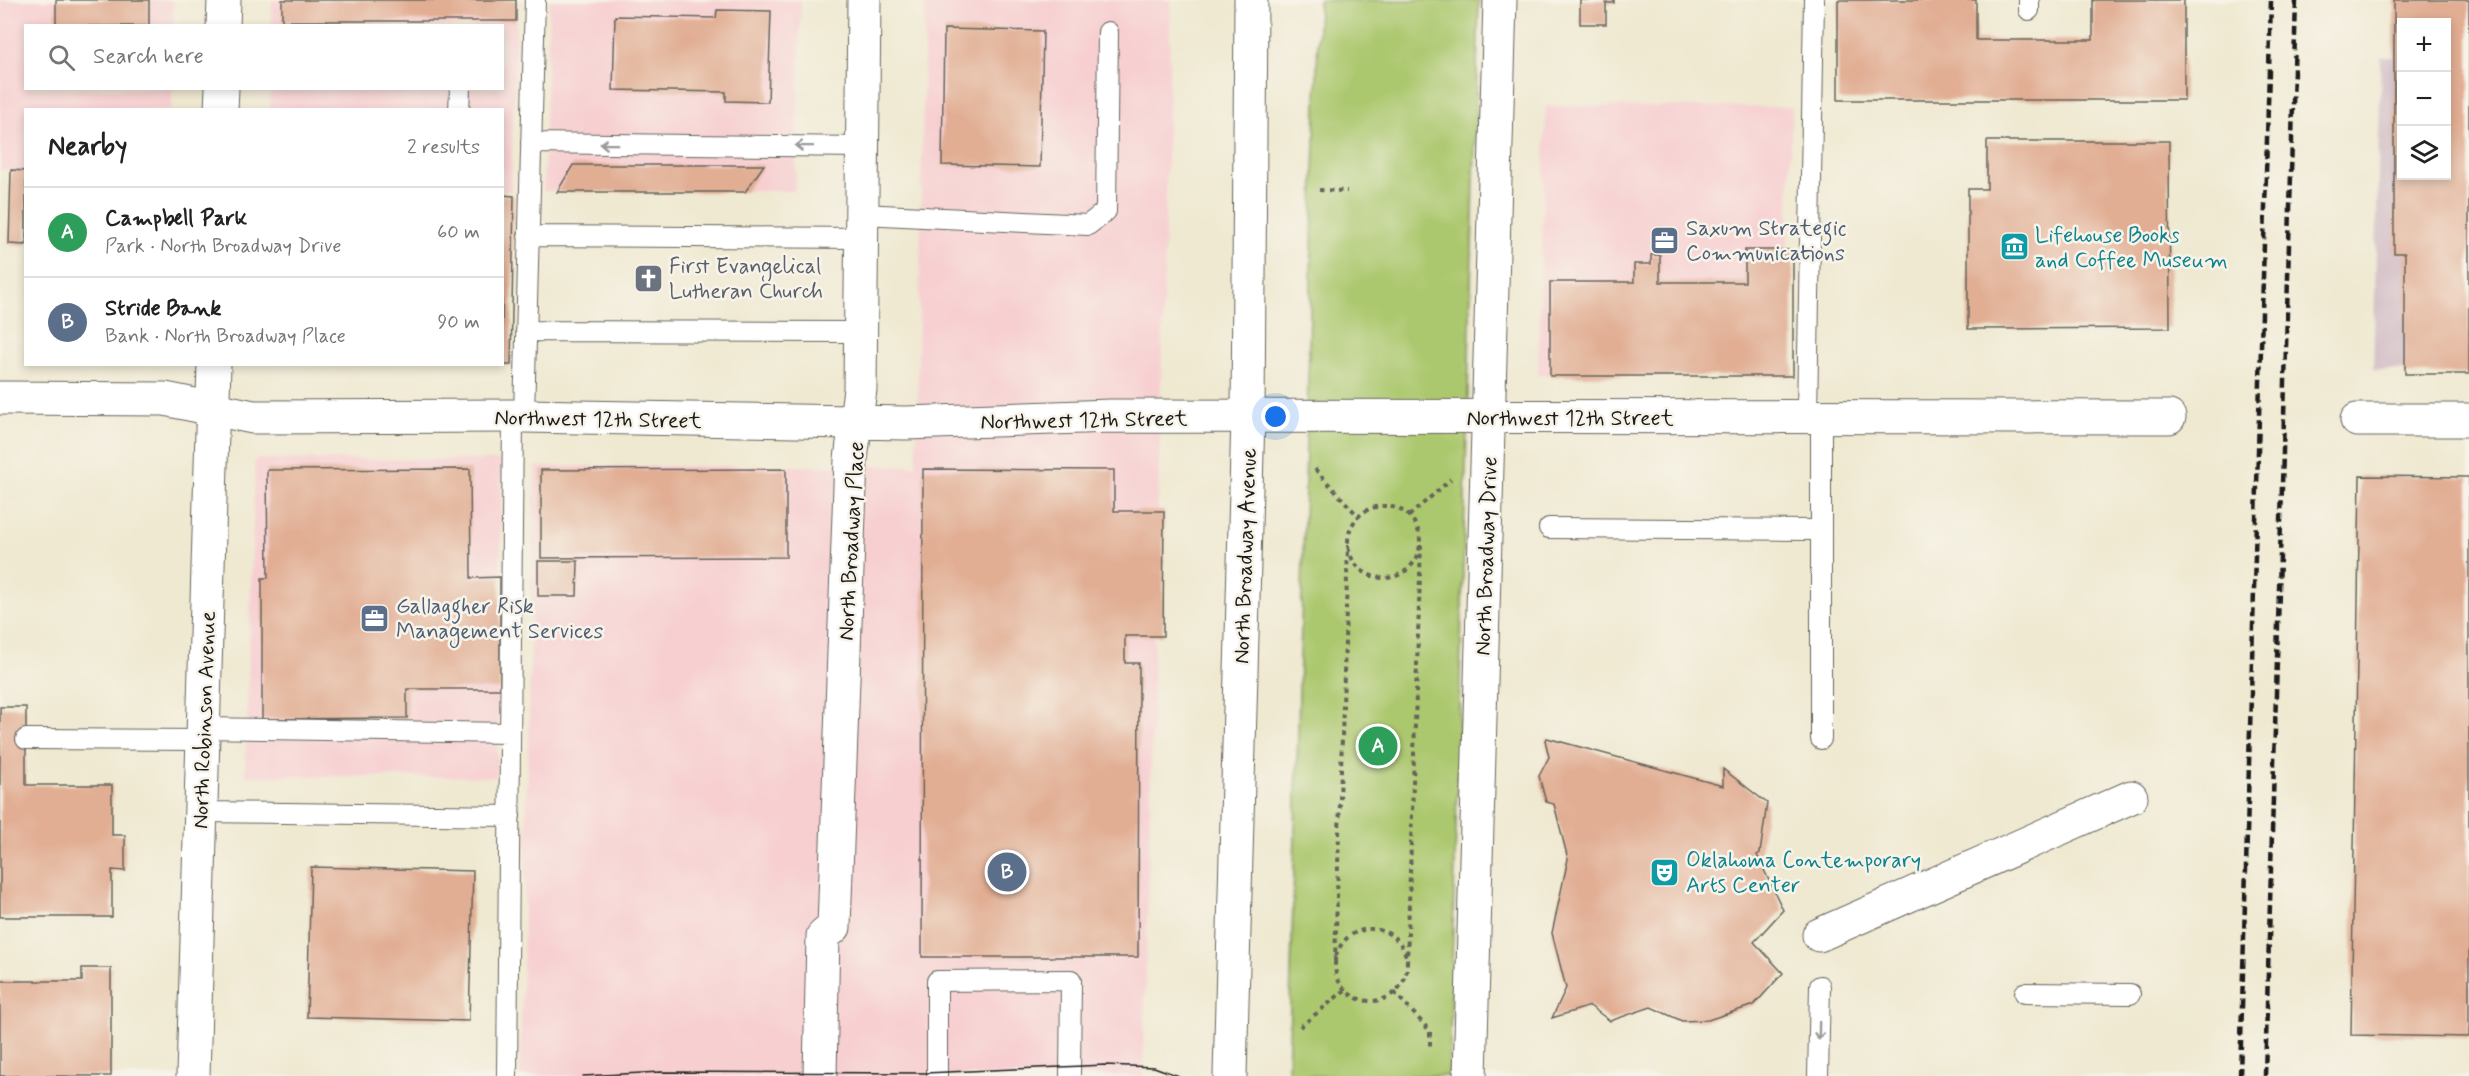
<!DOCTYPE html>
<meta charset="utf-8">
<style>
body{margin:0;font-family:Mynerve,sans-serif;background:#f2f2f2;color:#222}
.controls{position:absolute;right:18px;top:18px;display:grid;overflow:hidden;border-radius:0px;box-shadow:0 3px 9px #0003}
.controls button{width:54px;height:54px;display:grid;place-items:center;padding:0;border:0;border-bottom:2px solid #e0e0e0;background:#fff;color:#222;font:30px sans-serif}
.you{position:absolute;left:1276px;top:417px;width:21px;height:21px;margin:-15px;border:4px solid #fff;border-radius:50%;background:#1a73e8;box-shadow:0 0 0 9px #1a73e833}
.badge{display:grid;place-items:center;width:39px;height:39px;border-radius:50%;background:#b5179e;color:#fff;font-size:20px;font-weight:700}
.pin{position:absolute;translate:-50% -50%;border:3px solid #fff;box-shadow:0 2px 6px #0006}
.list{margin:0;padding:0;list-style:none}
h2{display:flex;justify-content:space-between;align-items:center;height:78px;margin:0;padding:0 24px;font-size:26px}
h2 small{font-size:20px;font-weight:400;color:#767676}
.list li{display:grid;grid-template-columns:39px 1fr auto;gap:18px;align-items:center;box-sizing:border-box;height:90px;padding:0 24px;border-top:2px solid #e0e0e0}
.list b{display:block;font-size:22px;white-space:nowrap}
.list p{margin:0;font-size:20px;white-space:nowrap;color:#767676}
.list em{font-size:20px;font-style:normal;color:#767676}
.icon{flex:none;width:33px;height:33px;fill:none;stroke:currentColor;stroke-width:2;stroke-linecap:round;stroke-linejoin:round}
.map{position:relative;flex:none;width:2469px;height:1076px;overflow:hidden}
.search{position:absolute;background:#fff;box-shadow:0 3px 9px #0003;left:24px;top:24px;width:480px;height:66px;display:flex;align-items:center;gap:15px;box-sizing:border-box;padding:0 21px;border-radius:0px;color:#767676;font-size:22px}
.panel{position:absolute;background:#fff;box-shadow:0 3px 9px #0003;left:24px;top:108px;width:480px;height:258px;border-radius:0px}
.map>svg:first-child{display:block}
.built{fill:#f7cfd1}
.industrial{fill:#d2bdc6}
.green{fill:#acc86e;stroke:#647245;stroke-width:1.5}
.building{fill:#e1ad93;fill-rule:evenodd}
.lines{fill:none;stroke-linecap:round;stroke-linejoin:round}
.lane-casing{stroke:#66645b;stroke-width:22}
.street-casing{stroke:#66645b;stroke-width:35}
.secondary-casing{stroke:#66645b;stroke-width:35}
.primary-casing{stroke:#66645b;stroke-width:35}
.path{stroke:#66645b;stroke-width:4;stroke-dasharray:4.5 4.5;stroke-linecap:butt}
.lane{stroke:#fff;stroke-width:20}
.street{stroke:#fff;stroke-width:33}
.secondary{stroke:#fff;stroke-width:33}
.primary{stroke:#fff;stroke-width:33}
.tram{stroke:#1c1c1c;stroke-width:1.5}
.rail{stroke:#1c1c1c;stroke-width:4.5;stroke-dasharray:9 4.5;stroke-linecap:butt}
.oneway{stroke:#999}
.labels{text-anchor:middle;stroke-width:5;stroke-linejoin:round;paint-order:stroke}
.service-label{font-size:22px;fill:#4e5e75;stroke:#f7f3e8;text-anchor:start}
.culture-label{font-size:22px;fill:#0d838f;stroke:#f7f3e8;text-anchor:start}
.worship-label{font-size:22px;fill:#5b616d;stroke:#f7f3e8;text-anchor:start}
.street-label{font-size:22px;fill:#1c1c1c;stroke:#f7f3e8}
</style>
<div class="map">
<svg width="2469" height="1076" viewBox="0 0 2469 1076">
<rect width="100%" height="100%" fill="#f7f3e8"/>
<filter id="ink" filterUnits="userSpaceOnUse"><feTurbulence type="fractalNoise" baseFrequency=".0167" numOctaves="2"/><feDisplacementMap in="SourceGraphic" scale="12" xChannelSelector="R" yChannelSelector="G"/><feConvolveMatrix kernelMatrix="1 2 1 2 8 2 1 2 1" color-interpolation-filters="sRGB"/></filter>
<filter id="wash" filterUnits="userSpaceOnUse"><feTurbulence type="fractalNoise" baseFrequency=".008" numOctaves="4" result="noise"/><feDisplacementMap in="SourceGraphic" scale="24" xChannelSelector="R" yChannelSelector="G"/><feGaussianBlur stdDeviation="1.35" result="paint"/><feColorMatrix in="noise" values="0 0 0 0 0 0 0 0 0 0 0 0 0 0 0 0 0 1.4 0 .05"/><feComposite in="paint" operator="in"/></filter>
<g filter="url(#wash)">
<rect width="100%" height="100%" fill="#efe9d1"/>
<path class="built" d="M0,0H173V25L26,26V88L172,89V109L26,110L25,171L0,170Z
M272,0H517L511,191H503L502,110H269L270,89L502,88V26L271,25Z
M549,0H801L795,191H543Z
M925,0H1171L1143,1076H520L535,466H916Z
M1546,106L1792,107L1784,374L1538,375Z
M255,459L502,460L497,777L245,776Z"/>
<path class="industrial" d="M2381,57H2401L2402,176H2446L2469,369L2373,370Z"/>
<path class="green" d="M1319,0H1479L1449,1076H1288Z"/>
<g id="blocks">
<path class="building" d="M56,0H149V26H56Z
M282,0H516V21H282Z
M1580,0H1614V3H1606V24H1580Z
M1838,0H1976V40H2093V0H2184V100H1838Z
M2394,0H2469V374H2405V253H2394ZM2402,22H2446V176H2402Z
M717,10L771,11L768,102L726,101V92L613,90L615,16L716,18Z
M944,29L1043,31L1040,167L942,165Z
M1987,141H2169L2170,328L1968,329V189H1987Z
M573,165H764L745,192H557Z
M11,170L26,171V245L9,244Z
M502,195L514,196L511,365H502Z
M1745,250H1793V376H1550V282H1634V264H1651V255H1660V282H1745Z
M470,469L471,578L500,577V689H407V718L262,719V578H268L267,470Z
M786,469V557L541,558V470Z
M923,469L1114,470V511H1164L1163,636H1125V663H1139L1138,957H922Z
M2360,476L2469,477V1037L2351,1035Z
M538,561H578L577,596H538Z
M0,707H26V785H112V835H125V871L112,870V917H0Z
M1547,738L1723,786V769L1767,803L1760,853L1757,855L1783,910L1754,942L1783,973L1754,1005L1708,1020L1682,1021L1651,1007L1610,1021L1590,1006L1552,1018L1566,988L1552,933L1568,859L1554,804L1546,802L1539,776L1549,757L1545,740Z
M311,867L473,871L469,1021L307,1017Z
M82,968H111V1076H0V981H82Z"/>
</g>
</g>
<g filter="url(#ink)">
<use href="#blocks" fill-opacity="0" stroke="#66645b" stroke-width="1.5"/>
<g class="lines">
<defs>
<path id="lane" d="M2029,10V0
M459,110L460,88
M531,143L863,147
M862,214L1088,225L1106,211L1108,32
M528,236L861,238
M526,331L860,332
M524,416L535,0
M1807,416L1814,0
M1821,416V739
M1549,528L1821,530
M203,728L510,733
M26,739L203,740
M201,812L510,816
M2025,993L2130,994
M507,1076L513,416
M937,1076V981L1071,980L1070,1076
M1818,1076L1820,986"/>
<path id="street" d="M0,398L165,399L253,417L524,416L906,423L1111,416L2169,417
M2357,420H2469
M1819,935L2131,797
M820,1076L823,936L834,927L851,459L860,389L864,0
M1470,1076L1500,0"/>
<path id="secondary" d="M223,26L224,0
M221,110L222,88
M193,1076L214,364"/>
<path id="primary" d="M1230,1076L1248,416L1251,0"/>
</defs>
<use href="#lane" class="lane-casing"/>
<use href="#street" class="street-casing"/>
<use href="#secondary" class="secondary-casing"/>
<use href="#primary" class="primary-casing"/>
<path class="path" d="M1319,190L1347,191
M1315,469L1359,517
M1348 542a36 36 0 1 1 72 0a36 36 0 1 1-72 0Z
M1409,516L1451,479
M1335 965a36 36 0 1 1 72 0a36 36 0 1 1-72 0Z
M1335,961L1348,545
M1407,963L1421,545
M1394,992L1430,1031V1049
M1300,1027L1345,990"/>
<use href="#lane" class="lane"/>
<use href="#street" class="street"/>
<use href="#secondary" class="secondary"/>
<use href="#primary" class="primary"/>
<path class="tram" d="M583,1076L661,1072L925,1073L1105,1065L1154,1067L1179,1076"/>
<path class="rail" d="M2240,1076L2271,0
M2265,1076L2296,0"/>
</g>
<defs><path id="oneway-shaft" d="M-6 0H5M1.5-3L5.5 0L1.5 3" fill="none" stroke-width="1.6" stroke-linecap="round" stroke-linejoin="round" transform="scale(1.5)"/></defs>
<g class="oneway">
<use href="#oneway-shaft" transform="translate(609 144) rotate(-179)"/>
<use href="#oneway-shaft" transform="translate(804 146) rotate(-179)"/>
<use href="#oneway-shaft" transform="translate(1819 1031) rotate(91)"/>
</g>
</g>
<defs>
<symbol id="office-square" viewBox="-11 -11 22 22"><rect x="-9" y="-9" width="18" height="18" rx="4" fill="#5c6f8a" stroke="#f7f3e8"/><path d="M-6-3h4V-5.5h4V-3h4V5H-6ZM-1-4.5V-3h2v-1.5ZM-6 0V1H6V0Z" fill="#fff"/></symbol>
<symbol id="museum-square" viewBox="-11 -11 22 22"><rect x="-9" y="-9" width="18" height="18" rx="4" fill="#0f9aa8" stroke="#f7f3e8"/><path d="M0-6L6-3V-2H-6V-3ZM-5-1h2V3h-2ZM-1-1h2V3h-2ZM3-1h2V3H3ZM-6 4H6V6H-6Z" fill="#fff"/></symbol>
<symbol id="church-square" viewBox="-11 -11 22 22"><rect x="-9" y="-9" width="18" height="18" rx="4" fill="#6b7280" stroke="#f7f3e8"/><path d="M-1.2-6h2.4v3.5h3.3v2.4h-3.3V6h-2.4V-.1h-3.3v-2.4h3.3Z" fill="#fff"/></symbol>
<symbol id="theatre-square" viewBox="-11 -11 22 22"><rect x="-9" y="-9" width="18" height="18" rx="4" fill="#0f9aa8" stroke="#f7f3e8"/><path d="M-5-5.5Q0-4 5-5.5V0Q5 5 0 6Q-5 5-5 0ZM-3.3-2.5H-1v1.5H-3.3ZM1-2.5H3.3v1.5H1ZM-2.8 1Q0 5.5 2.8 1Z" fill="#fff"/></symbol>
</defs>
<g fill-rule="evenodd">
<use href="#office-square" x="1648" y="224" width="33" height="33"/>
<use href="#museum-square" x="1998" y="230" width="33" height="33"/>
<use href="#church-square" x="632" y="262" width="33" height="33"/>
<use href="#office-square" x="358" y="602" width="33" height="33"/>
<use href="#theatre-square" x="1648" y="856" width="33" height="33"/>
</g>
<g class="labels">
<g class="service-label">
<text x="1686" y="235">Saxum Strategic<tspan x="1686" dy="25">Communications</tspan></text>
<text x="396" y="613">Gallaggher Risk<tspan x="396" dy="25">Management Services</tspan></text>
</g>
<g class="culture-label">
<text x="2035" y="242">Lifehouse Books<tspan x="2035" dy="25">and Coffee Museum</tspan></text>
<text x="1686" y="867">Oklahoma Contemporary<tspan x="1686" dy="25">Arts Center</tspan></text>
</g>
<g class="worship-label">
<text x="669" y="273">First Evangelical<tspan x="669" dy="25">Lutheran Church</tspan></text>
</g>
<g class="street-label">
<text x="1570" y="425">Northwest 12th Street</text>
<text transform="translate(598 418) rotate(1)" y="8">Northwest 12th Street</text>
<text transform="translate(1084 419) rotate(-1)" y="8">Northwest 12th Street</text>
<text transform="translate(850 541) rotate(-87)" y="8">North Broadway Place</text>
<text transform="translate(1244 556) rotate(-88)" y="8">North Broadway Avenue</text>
<text transform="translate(1485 556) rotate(-88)" y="8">North Broadway Drive</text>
<text transform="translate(203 720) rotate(-88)" y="8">North Robinson Avenue</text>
</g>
</g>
</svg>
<div class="controls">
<button>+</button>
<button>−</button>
<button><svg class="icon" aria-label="layers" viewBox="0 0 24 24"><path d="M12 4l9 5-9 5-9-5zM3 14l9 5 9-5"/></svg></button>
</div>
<div class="you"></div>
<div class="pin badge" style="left:1378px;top:746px;background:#2e9e5b">A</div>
<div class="pin badge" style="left:1007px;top:872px;background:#5c6f8a">B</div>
<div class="search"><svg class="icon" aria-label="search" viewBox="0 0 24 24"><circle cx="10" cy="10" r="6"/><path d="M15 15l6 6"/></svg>Search here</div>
<section class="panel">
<h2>Nearby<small>2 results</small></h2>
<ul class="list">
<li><span class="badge" style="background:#2e9e5b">A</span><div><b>Campbell Park</b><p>Park · North Broadway Drive</p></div><em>60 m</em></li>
<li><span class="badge" style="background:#5c6f8a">B</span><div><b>Stride Bank</b><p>Bank · North Broadway Place</p></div><em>90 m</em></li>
</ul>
</section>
</div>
